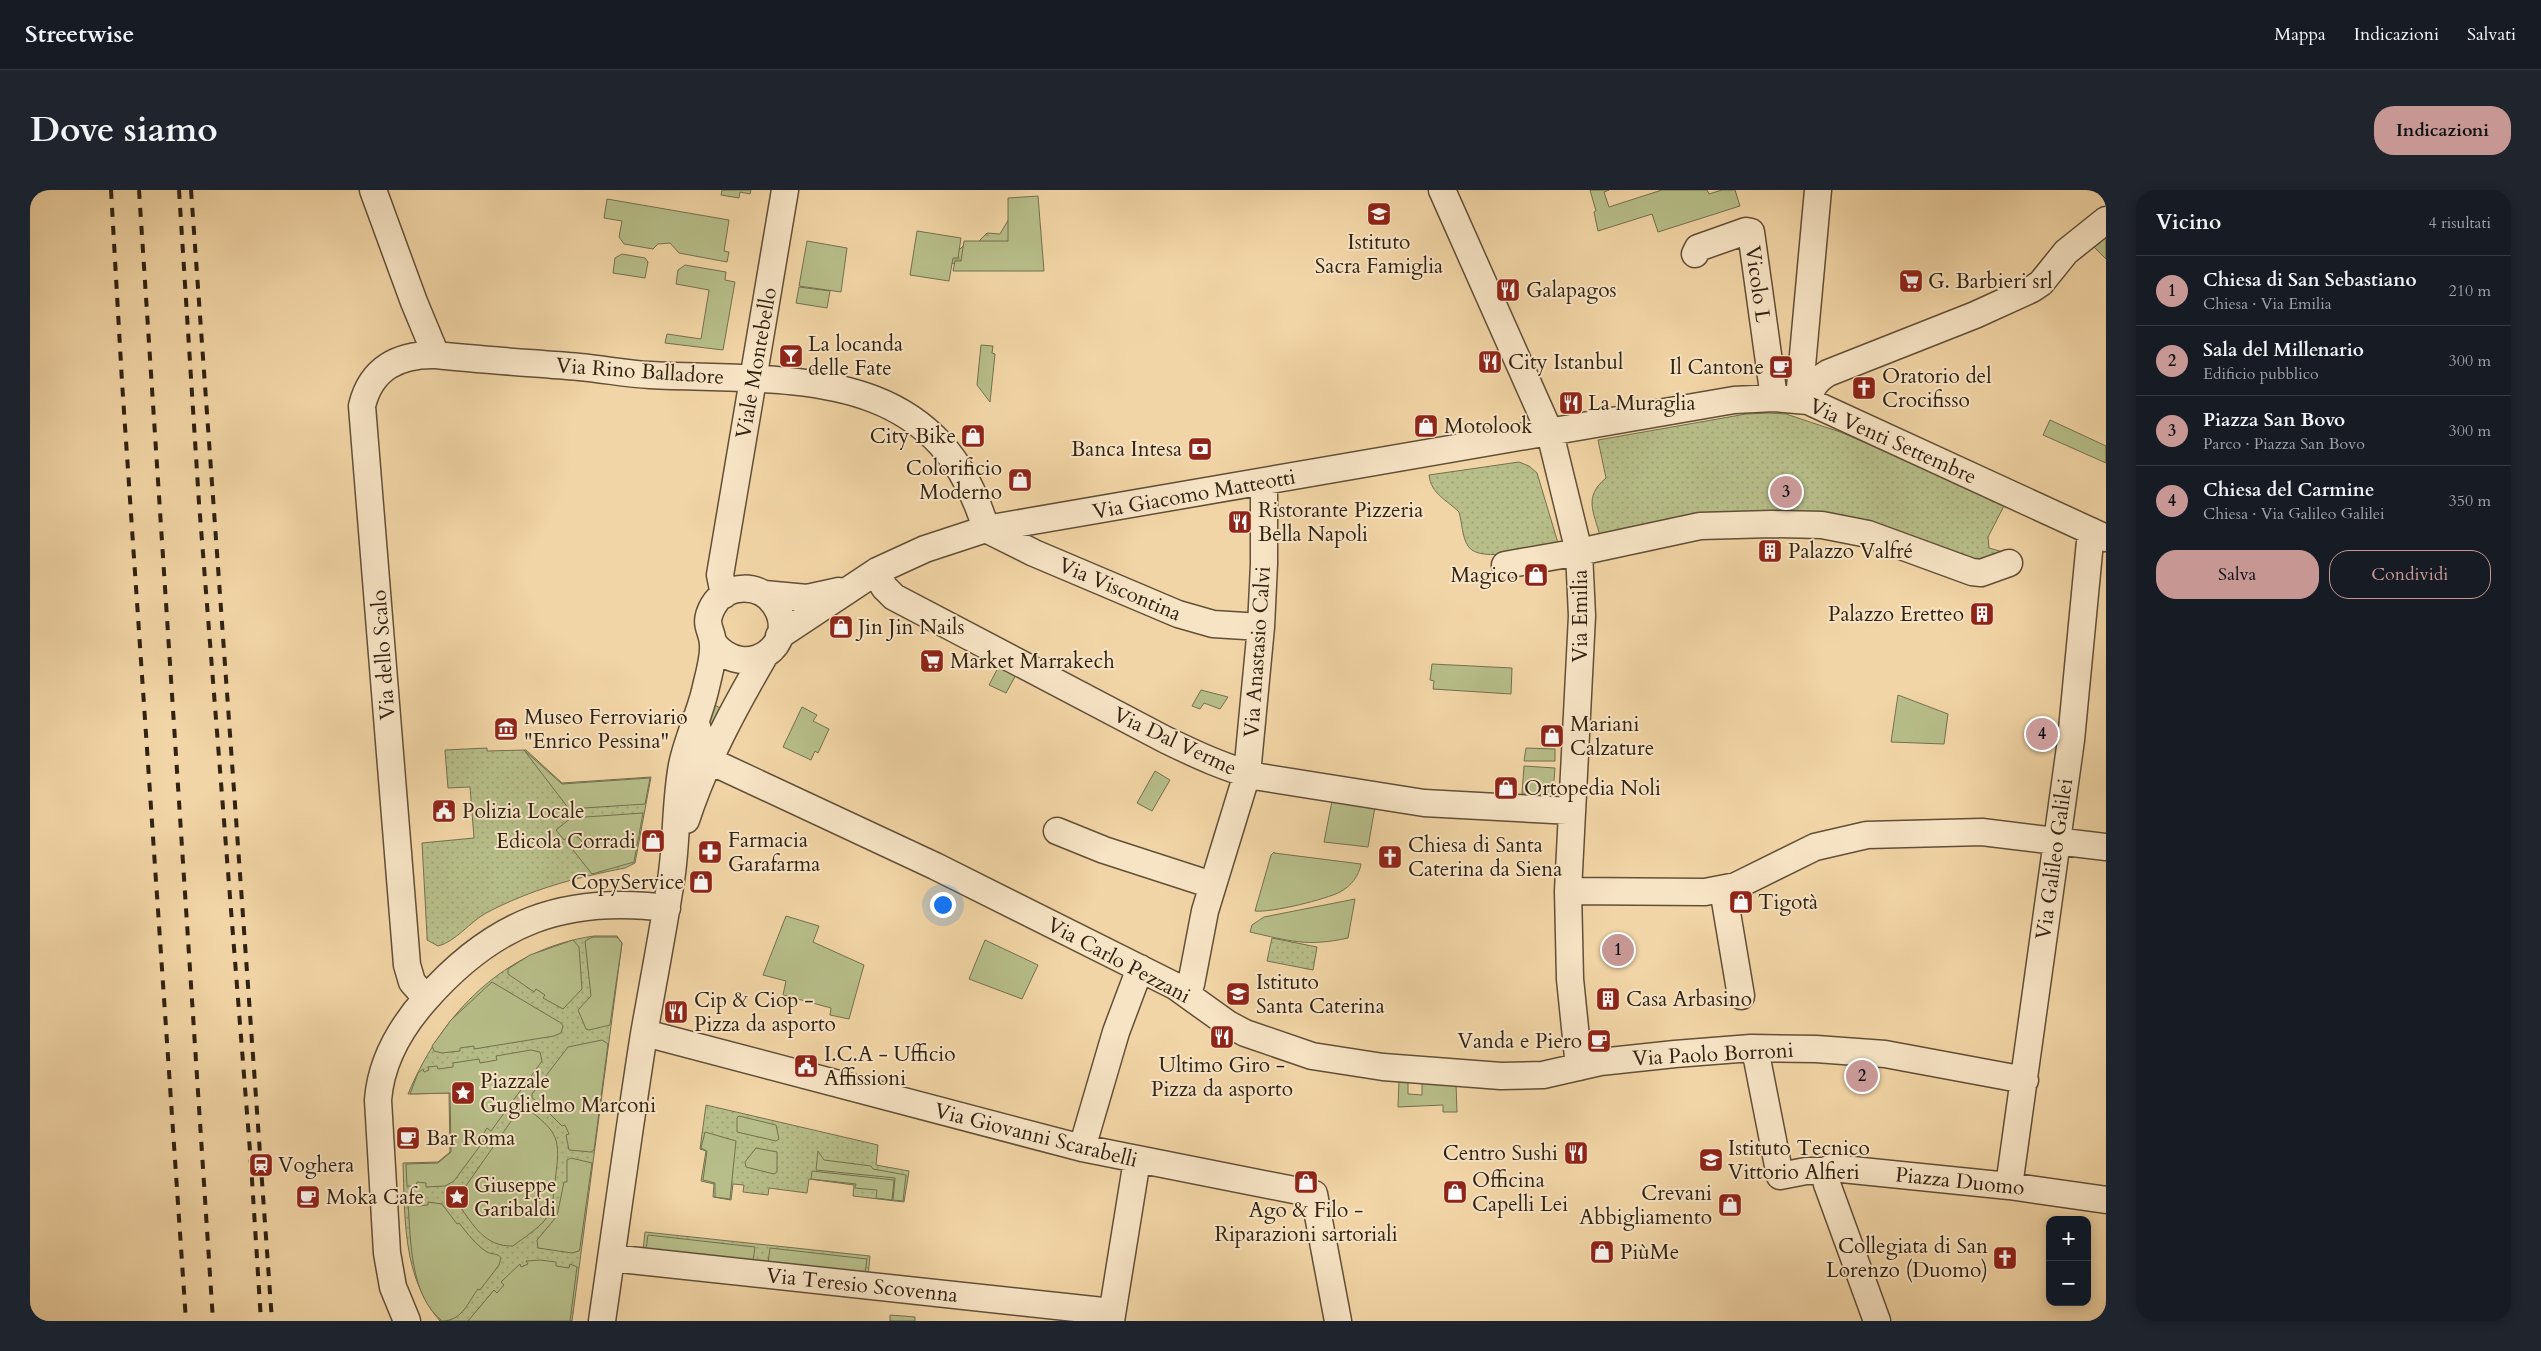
<!DOCTYPE html>
<html lang="it">
<meta charset="utf-8">
<style>
body{margin:0;font-family:Cardo,serif;background:#20242c;color:#f1f3f6}
.controls{position:absolute;right:15px;bottom:15px;display:grid;overflow:hidden;border-radius:10px;box-shadow:0 2px 12px #0003}
.controls button{width:45px;height:45px;display:grid;place-items:center;padding:0;border:0;border-bottom:1px solid #363941;background:#171b24;color:#f1f3f6;font:25px sans-serif}
.you{position:absolute;left:912px;top:714px;width:18px;height:18px;margin:-12px;border:4px solid #fff;border-radius:50%;background:#1a73e8;box-shadow:0 0 0 8px #1a73e833}
.badge{display:grid;place-items:center;width:32px;height:32px;border-radius:50%;background:#c59692;color:#111;font-size:16px;font-weight:700}
.pin{position:absolute;translate:-50% -50%;border:2px solid #fff;box-shadow:0 1px 5px #0006}
.list{margin:0;padding:0;list-style:none}
h2{display:flex;justify-content:space-between;align-items:center;height:65px;margin:0;padding:0 20px;font-size:21px}
h2 small{font-size:16px;font-weight:400;color:#9ea1a6}
.list li{display:grid;grid-template-columns:32px 1fr auto;gap:15px;align-items:center;box-sizing:border-box;height:70px;padding:0 20px;border-top:1px solid #363941}
.list b{display:block;font-size:19px;white-space:nowrap}
.list p{margin:0;font-size:16px;white-space:nowrap;color:#9ea1a6}
.list em{font-size:16px;font-style:normal;color:#9ea1a6}
.actions{display:flex;gap:10px;padding:15px 20px}
.actions a{flex:1;padding:11px 0;border:1px solid #c59692;border-radius:20px;text-align:center;font-size:18px;color:#c59692}
.actions .main{background:#c59692;color:#111}
.map{position:relative;flex:none;width:2076px;height:1131px;overflow:hidden;border-radius:20px}
header{display:flex;align-items:center;gap:30px;box-sizing:border-box;height:70px;padding:0 25px;background:#171b24;border-bottom:1px solid #363941}
header strong{font-size:24px}
nav{display:flex;gap:28px;margin-inline-start:auto;font-size:18px}
.intro{display:flex;align-items:center;justify-content:space-between;box-sizing:border-box;height:120px;padding:0 30px}
h1{margin:0;font-size:35px}
.button{padding:12px 22px;border-radius:20px;background:#c59692;color:#111;font-size:18px;font-weight:700}
main{display:flex;gap:30px;padding:0 30px}
aside{flex:1;background:#171b24;border-radius:20px;box-shadow:0 2px 12px #0003}
.map>svg:first-child{display:block}
.grass{fill:url(#grass-tufts);stroke:#74704e}
.forest{fill:url(#forest-firs);stroke:#74704e}
.park{fill:url(#park-dots);stroke:#74704e}
.garden{fill:#b7be89;stroke:#74704e}
.lines{fill:none;stroke-linecap:round;stroke-linejoin:round}
.minor-casing{stroke:#614f38;stroke-width:29}
.minor{stroke:#f7e4c5;stroke-width:26}
.rail{stroke:#312213;stroke-width:4;stroke-dasharray:9 9;stroke-linecap:butt}
.labels{text-anchor:middle;stroke-width:4;stroke-linejoin:round;paint-order:stroke}
.poi-label{font-size:21px;fill:#312213;stroke:#f7e4c5;text-anchor:start}
.street-label{font-size:21px;fill:#312213;stroke:#f7e4c5}
</style>
<header>
<strong>Streetwise</strong>
<nav><a>Mappa</a><a>Indicazioni</a><a>Salvati</a></nav>
</header>
<div class="intro"><h1>Dove siamo</h1><a class="button">Indicazioni</a></div>
<main>
<div class="map">
<svg width="2076" height="1131" viewBox="0 0 2076 1131">
<defs>
<pattern id="grass-tufts" width="24" height="20" patternUnits="userSpaceOnUse" patternTransform="scale(1.25)"><rect width="24" height="20" fill="#b7be89"/><path d="M3 7l-1-3M5 7V3M7 7l1-3M15 17l-1-3M17 17v-4M19 17l1-3" fill="none" stroke="#9ea375"/></pattern>
<pattern id="forest-firs" width="22" height="20" patternUnits="userSpaceOnUse" patternTransform="scale(1.25)"><rect width="22" height="20" fill="#b7be89"/><path d="M5 1l3.5 6h-7zM16 11l3.5 6h-7z" fill="#9ea375"/></pattern>
<pattern id="park-dots" width="8" height="8" patternUnits="userSpaceOnUse" patternTransform="scale(1.25)"><rect width="8" height="8" fill="#b7be89"/><path d="M2 2h.1M6 6h.1" fill="none" stroke="#9ea375" stroke-width="1.8" stroke-linecap="round"/></pattern>
</defs>
<rect width="100%" height="100%" fill="#f2d5a6"/>
<filter id="stains"><feTurbulence type="fractalNoise" baseFrequency=".004" numOctaves="4"/><feColorMatrix values="0 0 0 0 .2 0 0 0 0 .09 0 0 0 0 .02 0 0 0 .5 -.17"/></filter>
<radialGradient id="worn" r=".72"><stop offset=".6" stop-color="#630" stop-opacity="0"/><stop offset="1" stop-color="#630" stop-opacity=".3"/></radialGradient>
<path class="grass" d="M680,512L695,521L675,544Z"/>
<path class="forest" d="M980,27L993,47L929,73L919,74L924,65L934,55L948,52L957,43L970,44Z"/>
<path class="park" d="M1739,223L1756,224L1813,243L1975,314L1958,347L1959,358L1973,362L1950,379L1849,341L1570,346C1564,322 1553,307 1576,288L1568,250L1716,224Z
M1489,272L1499,276L1507,283L1528,353C1509,357 1450,375 1438,356C1432,347 1432,332 1429,322C1417,310 1401,304 1399,285Z
M457,558V561L496,560L532,593L621,587L605,673L595,678C544,688 502,699 456,723C440,732 425,752 408,756L397,750V745L392,653L444,648L440,597L418,598L415,560Z
M564,746H587L592,753L542,1131H410C372,1087 375,1027 373,973L408,972L420,962L419,903L378,904C412,823 474,759 564,746Z
M1242,748L1287,757L1283,780L1237,771Z
M676,915L848,955L846,975L879,981L874,1012L823,1006L824,995L779,989L777,1003L739,998L738,1005L713,1002L714,995L703,994L701,1010L683,1007L684,994L671,991L676,961L670,959Z
M615,1042L840,1066L838,1087L613,1061Z"/>
<path class="garden" d="M692,0H721L720,4L710,2L709,8L691,5Z
M1560,0H1579L1574,2L1579,17L1632,0H1677L1679,4L1692,0H1705L1710,16L1628,42L1622,24L1568,41L1564,22L1566,21Z
M1008,6L1014,81H923L925,71H931L934,51H978V8Z
M577,9L699,30L694,61L699,62L697,72L649,63L640,53L628,54L623,59L594,54L589,47L592,31L574,28Z
M887,41L931,48L928,68H923L919,91L880,85Z
M2076,43V69L2061,54Z
M777,51L817,58L811,102L769,96Z
M592,64L615,68L618,72L615,88L583,83L585,68Z
M655,75L696,82L695,90L705,92L693,160L635,153L637,144L671,149L679,100L646,94L648,80Z
M769,97L800,101L797,118L766,113Z
M951,155L963,156L962,163L965,164L960,212L947,195Z
M2020,230L2076,256V273L2013,245Z
M970,474L987,483L976,503L959,495Z
M1402,474L1482,478L1481,504L1403,499L1404,491L1400,490Z
M1171,500L1198,507L1190,519L1174,513L1170,519L1162,516Z
M1868,505L1918,524L1914,554L1861,552Z
M772,517L787,525L783,531L799,539L788,563L785,561L781,570L753,557Z
M1496,558L1525,559V571H1494Z
M494,560L532,594L620,588L615,614L539,619Z
M1494,576L1525,578L1523,603L1521,605L1492,604Z
M1125,581L1140,590L1122,621L1107,613Z
M1302,611L1345,617L1338,657L1294,652Z
M613,623L604,672L562,684L543,660L552,652L544,642L534,650L526,640L541,628Z
M1244,662V663L1331,674C1329,686 1321,696 1310,702C1297,709 1241,723 1225,721L1241,665Z
M1325,709L1318,748C1277,757 1260,751 1220,742L1222,735L1234,727Z
M756,726L789,736L783,752L834,775L819,829L800,825L801,818L753,805L756,791L733,785Z
M563,747H587L592,753L580,835L559,840L556,839L548,820L561,806L555,751Z
M543,750L549,757L552,799L533,819L513,808L515,805L506,799L504,802L478,784V779L500,765Z
M955,750L1008,775L992,809L939,789Z
M462,792L531,833L533,836L531,843L524,846L444,859V856L430,858V861L412,863L404,861L402,856L421,830Z
M572,850L578,854L564,960L561,962L539,960L536,945L539,944L535,935L532,936L516,920L518,917L513,912L511,914L502,908V904L538,857Z
M501,860L510,862L512,871L461,941L457,938L452,946L455,949L424,991L415,996L396,997V993L387,992L386,996H377L376,974L408,973L421,962L420,903L380,904L388,883L393,879L394,882L399,880L398,877L407,876L408,879L423,877V873L449,869L450,873L467,870L466,866Z
M1369,890L1378,891V904L1392,905V892L1426,894L1427,922H1413V915L1368,917Z
M494,916C529,943 531,947 525,991C523,1000 524,1014 520,1022C514,1036 494,1047 483,1056C455,1057 443,1035 429,1015L431,1003L491,917Z
M709,926L746,935L749,949L746,951L707,942V928Z
M675,942L706,951L700,1009L685,1007V993L673,990L677,961L671,958Z
M726,958L747,962V982L744,984L716,977L715,972Z
M788,961L794,970L841,976L843,979L876,985L873,1011L863,1010L865,988L786,980Z
M541,968L562,973L550,1058L549,1061L542,1063L508,1058L507,1050L527,1026L534,992H537V970Z
M782,981L864,990L862,1010L846,1008L847,1000L825,998L826,994L781,989Z
M388,1012V1016L398,1015V1012L412,1014L427,1034L429,1033C437,1043 446,1055 457,1062C463,1065 468,1063 471,1068L469,1075L450,1100L448,1099C439,1110 433,1131 412,1131C380,1105 381,1052 378,1014Z
M618,1045L725,1057L723,1071L616,1059Z
M740,1058L837,1069L835,1084L738,1073Z
M510,1070L526,1072V1076L539,1078L540,1074L547,1077L540,1131H438L464,1100L467,1103L474,1095L471,1092L490,1074L491,1077L498,1074L496,1071Z
M860,1125L885,1127V1131H860Z"/>
<g class="lines">
<defs>
<path id="minor" d="M343,0L384,112L406,165
M1412,0L1520,243L1549,362L1552,426L1538,701L1540,789L1549,877
M1665,64L1668,58L1716,41L1721,42L1744,208
M1769,209L1788,0
M1778,211C1782,197 1785,191 1798,183L1945,125L2002,99L2011,93L2036,62L2076,30
M1475,375L1549,362L1670,336L1742,334L1792,335L1838,344L1942,382L1951,383L1979,373
M847,381L854,397L864,407L1136,550C1167,565 1197,579 1230,587L1394,613L1542,621
M734,404L777,408L809,401
M694,405L690,385L755,0
M749,446L847,381L895,359L956,339L1704,210L1744,208L1778,211L2076,348
M665,530L674,560L680,571L905,676L1145,796L1198,834L1215,843L1282,866L1353,877L1471,886L1513,885L1570,872L1645,864L1721,858L1786,859L1855,864L1995,890
M656,630C675,572 704,518 735,465
M1027,641L1074,660L1182,695
M1693,699L1711,806
M1538,701L1675,702L1706,696L1785,657L1837,645L1952,642L2076,657
M1156,802L1161,794L1175,721L1217,584L1231,437L1234,374V292
M396,808L382,792L377,775L332,216C341,178 369,164 406,165C453,170 501,173 549,177C573,179 597,184 620,185C761,192 906,172 956,339L1004,363L1148,424L1183,434L1231,437
M615,843L1052,958L1284,1004L1308,1131
M1721,858L1727,869L1750,986L1776,981H1794
M1052,958L1086,842L1110,778
M1979,996L2041,550L2061,341
M581,1068L1082,1122
M377,1131L363,1097L357,1063L348,910C351,871 371,837 396,809C464,732 534,705 637,718
M572,1131C586,1035 599,939 614,844C623,793 633,741 641,690C647,652 645,613 652,575C657,550 669,526 675,501C678,487 684,469 683,455C683,439 672,436 683,416C696,393 731,393 745,415C771,454 716,493 684,454
M1081,1131L1107,970
M1847,1131L1797,994L1794,981L1802,978L1979,996L2076,1010"/>
</defs>
<use href="#minor" class="minor-casing"/>
<use href="#minor" class="minor"/>
<path class="rail" d="M81,0L92,192L156,1131
M109,0L183,1131
M149,0L169,313L221,974L231,1131
M161,0L242,1131"/>
</g>
<defs>
<symbol id="school-square" viewBox="-11 -11 22 22"><rect x="-9" y="-9" width="18" height="18" rx="4" fill="#8f2418" stroke="#f7e4c5"/><path d="M0-5L7-2L0 1L-7-2ZM-4 1L0 2.5L4 1V4Q0 6-4 4Z" fill="#fff"/></symbol>
<symbol id="supermarket-square" viewBox="-11 -11 22 22"><rect x="-9" y="-9" width="18" height="18" rx="4" fill="#8f2418" stroke="#f7e4c5"/><path d="M-6-5.5h2.5l.6 2H6L4.5 2H-2.5L-4.4-4H-6ZM-1.5 3.2a1.3 1.3 0 1 0 .1 0ZM3 3.2a1.3 1.3 0 1 0 .1 0Z" fill="#fff"/></symbol>
<symbol id="restaurant-square" viewBox="-11 -11 22 22"><rect x="-9" y="-9" width="18" height="18" rx="4" fill="#8f2418" stroke="#f7e4c5"/><path d="M-5-6h1v4h1v-4h1v4h1v-4h1v5L-1.5 .5V6h-2V.5L-5-1ZM5-6V6H3V1.5H1.5Q1.5-4 5-6Z" fill="#fff"/></symbol>
<symbol id="bar-square" viewBox="-11 -11 22 22"><rect x="-9" y="-9" width="18" height="18" rx="4" fill="#8f2418" stroke="#f7e4c5"/><path d="M-6-5H6L.8 .8V4.5H3.5V6h-7V4.5H-.8V.8Z" fill="#fff"/></symbol>
<symbol id="cafe-square" viewBox="-11 -11 22 22"><rect x="-9" y="-9" width="18" height="18" rx="4" fill="#8f2418" stroke="#f7e4c5"/><path d="M-5.5-4.5H6V0H3Q3 3.5 0 3.5H-2.5Q-5.5 3.5-5.5 0ZM3-3.2v2h1.7v-2ZM-6 4.5H4V6H-6Z" fill="#fff"/></symbol>
<symbol id="church-square" viewBox="-11 -11 22 22"><rect x="-9" y="-9" width="18" height="18" rx="4" fill="#8f2418" stroke="#f7e4c5"/><path d="M-1.2-6h2.4v3.5h3.3v2.4h-3.3V6h-2.4V-.1h-3.3v-2.4h3.3Z" fill="#fff"/></symbol>
<symbol id="shop-square" viewBox="-11 -11 22 22"><rect x="-9" y="-9" width="18" height="18" rx="4" fill="#8f2418" stroke="#f7e4c5"/><path d="M-5-2.5h2.3a2.7 3.5 0 0 1 5.4 0H5L5.5 6h-11ZM-1.5-2.5h3a1.5 2.3 0 0 0-3 0Z" fill="#fff"/></symbol>
<symbol id="bank-square" viewBox="-11 -11 22 22"><rect x="-9" y="-9" width="18" height="18" rx="4" fill="#8f2418" stroke="#f7e4c5"/><path d="M-6-4H6V4H-6ZM0-2.3a2.3 2.3 0 1 0 0 4.6a2.3 2.3 0 1 0 0-4.6Z" fill="#fff"/></symbol>
<symbol id="building-square" viewBox="-11 -11 22 22"><rect x="-9" y="-9" width="18" height="18" rx="4" fill="#8f2418" stroke="#f7e4c5"/><path d="M-4-6H4V6H1V3H-1V6H-4ZM-2.5-4.3h1.7v1.8h-1.7ZM.8-4.3h1.7v1.8H.8ZM-2.5-1h1.7V.8h-1.7ZM.8-1h1.7V.8H.8Z" fill="#fff"/></symbol>
<symbol id="museum-square" viewBox="-11 -11 22 22"><rect x="-9" y="-9" width="18" height="18" rx="4" fill="#8f2418" stroke="#f7e4c5"/><path d="M0-6L6-3V-2H-6V-3ZM-5-1h2V3h-2ZM-1-1h2V3h-2ZM3-1h2V3H3ZM-6 4H6V6H-6Z" fill="#fff"/></symbol>
<symbol id="civic-square" viewBox="-11 -11 22 22"><rect x="-9" y="-9" width="18" height="18" rx="4" fill="#8f2418" stroke="#f7e4c5"/><path d="M-.6-6.5H3V-4.5H.6V-3L4-1V1h2V6H-6V1h2V-1L-.6-3ZM-1.2 2.5V6h2.4V2.5Z" fill="#fff"/></symbol>
<symbol id="pharmacy-square" viewBox="-11 -11 22 22"><rect x="-9" y="-9" width="18" height="18" rx="4" fill="#8f2418" stroke="#f7e4c5"/><path d="M-2-6h4v4h4v4h-4v4h-4v-4h-4v-4h4Z" fill="#fff"/></symbol>
<symbol id="sight-square" viewBox="-11 -11 22 22"><rect x="-9" y="-9" width="18" height="18" rx="4" fill="#8f2418" stroke="#f7e4c5"/><path d="M0-6L1.8-2.2L6-1.7L2.9 1.2L3.7 5.4L0 3.3L-3.7 5.4L-2.9 1.2L-6-1.7L-1.8-2.2Z" fill="#fff"/></symbol>
<symbol id="station-square" viewBox="-11 -11 22 22"><rect x="-9" y="-9" width="18" height="18" rx="4" fill="#8f2418" stroke="#f7e4c5"/><path d="M-3-6H3Q5-6 5-4V2Q5 4 3 4L4.5 6H3L1.5 4h-3L-3 6H-4.5L-3 4Q-5 4-5 2V-4Q-5-6-3-6ZM-3.5-4v3h7v-3ZM-3.5 1v1.5H-2V1ZM2 1v1.5H3.5V1Z" fill="#fff"/></symbol>
</defs>
<g fill-rule="evenodd">
<use href="#school-square" x="1335" y="10" width="28" height="28"/>
<use href="#supermarket-square" x="1867" y="77" width="28" height="28"/>
<use href="#restaurant-square" x="1464" y="86" width="28" height="28"/>
<use href="#bar-square" x="747" y="152" width="28" height="28"/>
<use href="#restaurant-square" x="1446" y="158" width="28" height="28"/>
<use href="#cafe-square" x="1737" y="163" width="28" height="28"/>
<use href="#church-square" x="1820" y="184" width="28" height="28"/>
<use href="#restaurant-square" x="1527" y="199" width="28" height="28"/>
<use href="#shop-square" x="1382" y="222" width="28" height="28"/>
<use href="#shop-square" x="929" y="232" width="28" height="28"/>
<use href="#bank-square" x="1156" y="245" width="28" height="28"/>
<use href="#shop-square" x="976" y="276" width="28" height="28"/>
<use href="#restaurant-square" x="1196" y="318" width="28" height="28"/>
<use href="#building-square" x="1726" y="347" width="28" height="28"/>
<use href="#shop-square" x="1492" y="371" width="28" height="28"/>
<use href="#building-square" x="1938" y="410" width="28" height="28"/>
<use href="#shop-square" x="797" y="423" width="28" height="28"/>
<use href="#supermarket-square" x="888" y="457" width="28" height="28"/>
<use href="#museum-square" x="462" y="525" width="28" height="28"/>
<use href="#shop-square" x="1508" y="532" width="28" height="28"/>
<use href="#shop-square" x="1462" y="584" width="28" height="28"/>
<use href="#civic-square" x="400" y="607" width="28" height="28"/>
<use href="#shop-square" x="609" y="637" width="28" height="28"/>
<use href="#pharmacy-square" x="666" y="648" width="28" height="28"/>
<use href="#church-square" x="1346" y="653" width="28" height="28"/>
<use href="#shop-square" x="657" y="678" width="28" height="28"/>
<use href="#shop-square" x="1697" y="698" width="28" height="28"/>
<use href="#school-square" x="1194" y="790" width="28" height="28"/>
<use href="#building-square" x="1564" y="795" width="28" height="28"/>
<use href="#restaurant-square" x="632" y="808" width="28" height="28"/>
<use href="#restaurant-square" x="1178" y="833" width="28" height="28"/>
<use href="#cafe-square" x="1555" y="837" width="28" height="28"/>
<use href="#civic-square" x="762" y="862" width="28" height="28"/>
<use href="#sight-square" x="419" y="889" width="28" height="28"/>
<use href="#cafe-square" x="364" y="934" width="28" height="28"/>
<use href="#restaurant-square" x="1532" y="949" width="28" height="28"/>
<use href="#school-square" x="1667" y="956" width="28" height="28"/>
<use href="#station-square" x="217" y="961" width="28" height="28"/>
<use href="#shop-square" x="1262" y="978" width="28" height="28"/>
<use href="#shop-square" x="1411" y="988" width="28" height="28"/>
<use href="#cafe-square" x="264" y="993" width="28" height="28"/>
<use href="#sight-square" x="413" y="993" width="28" height="28"/>
<use href="#shop-square" x="1686" y="1001" width="28" height="28"/>
<use href="#shop-square" x="1558" y="1048" width="28" height="28"/>
<use href="#church-square" x="1961" y="1054" width="28" height="28"/>
</g>
<g class="labels">
<g class="poi-label">
<text x="1349" y="59" text-anchor="middle">Istituto<tspan x="1349" dy="24">Sacra Famiglia</tspan></text>
<text x="1898" y="98">G. Barbieri srl</text>
<text x="1496" y="107">Galapagos</text>
<text x="778" y="161">La locanda<tspan x="778" dy="24">delle Fate</tspan></text>
<text x="1478" y="179">City Istanbul</text>
<text x="1734" y="184" text-anchor="end">Il Cantone</text>
<text x="1852" y="193">Oratorio del<tspan x="1852" dy="24">Crocifisso</tspan></text>
<text x="1558" y="220">La Muraglia</text>
<text x="1414" y="243">Motolook</text>
<text x="926" y="253" text-anchor="end">City Bike</text>
<text x="1152" y="266" text-anchor="end">Banca Intesa</text>
<text x="972" y="285" text-anchor="end">Colorificio<tspan x="972" dy="24">Moderno</tspan></text>
<text x="1228" y="327">Ristorante Pizzeria<tspan x="1228" dy="24">Bella Napoli</tspan></text>
<text x="1758" y="368">Palazzo Valfré</text>
<text x="1488" y="392" text-anchor="end">Magico</text>
<text x="1934" y="431" text-anchor="end">Palazzo Eretteo</text>
<text x="828" y="444">Jin Jin Nails</text>
<text x="920" y="478">Market Marrakech</text>
<text x="494" y="534">Museo Ferroviario<tspan x="494" dy="24">"Enrico Pessina"</tspan></text>
<text x="1540" y="541">Mariani<tspan x="1540" dy="24">Calzature</tspan></text>
<text x="1494" y="605">Ortopedia Noli</text>
<text x="432" y="628">Polizia Locale</text>
<text x="698" y="657">Farmacia<tspan x="698" dy="24">Garafarma</tspan></text>
<text x="606" y="658" text-anchor="end">Edicola Corradi</text>
<text x="1378" y="662">Chiesa di Santa<tspan x="1378" dy="24">Caterina da Siena</tspan></text>
<text x="654" y="699" text-anchor="end">CopyService</text>
<text x="1728" y="719">Tigotà</text>
<text x="1226" y="799">Istituto<tspan x="1226" dy="24">Santa Caterina</tspan></text>
<text x="1596" y="816">Casa Arbasino</text>
<text x="664" y="817">Cip &amp; Ciop -<tspan x="664" dy="24">Pizza da asporto</tspan></text>
<text x="1552" y="858" text-anchor="end">Vanda e Piero</text>
<text x="794" y="871">I.C.A - Ufficio<tspan x="794" dy="24">Affissioni</tspan></text>
<text x="1192" y="882" text-anchor="middle">Ultimo Giro -<tspan x="1192" dy="24">Pizza da asporto</tspan></text>
<text x="450" y="898">Piazzale<tspan x="450" dy="24">Guglielmo Marconi</tspan></text>
<text x="396" y="955">Bar Roma</text>
<text x="1698" y="965">Istituto Tecnico<tspan x="1698" dy="24">Vittorio Alfieri</tspan></text>
<text x="1528" y="970" text-anchor="end">Centro Sushi</text>
<text x="248" y="982">Voghera</text>
<text x="1442" y="997">Officina<tspan x="1442" dy="24">Capelli Lei</tspan></text>
<text x="444" y="1002">Giuseppe<tspan x="444" dy="24">Garibaldi</tspan></text>
<text x="1682" y="1010" text-anchor="end">Crevani<tspan x="1682" dy="24">Abbigliamento</tspan></text>
<text x="296" y="1014">Moka Cafe</text>
<text x="1276" y="1027" text-anchor="middle">Ago &amp; Filo -<tspan x="1276" dy="24">Riparazioni sartoriali</tspan></text>
<text x="1958" y="1063" text-anchor="end">Collegiata di San<tspan x="1958" dy="24">Lorenzo (Duomo)</tspan></text>
<text x="1590" y="1069">PiùMe</text>
</g>
<g class="street-label">
<text transform="translate(1728 94) rotate(82)" y="7">Vicolo L</text>
<text transform="translate(726 173) rotate(-80)" y="7">Viale Montebello</text>
<text transform="translate(610 181) rotate(4)" y="7">Via Rino Balladore</text>
<text transform="translate(1863 251) rotate(24)" y="7">Via Venti Settembre</text>
<text transform="translate(1164 304) rotate(-10)" y="7">Via Giacomo Matteotti</text>
<text transform="translate(1090 399) rotate(23)" y="7">Via Viscontina</text>
<text transform="translate(1550 426) rotate(-90)" y="7">Via Emilia</text>
<text transform="translate(1227 462) rotate(-86)" y="7">Via Anastasio Calvi</text>
<text transform="translate(353 465) rotate(-94)" y="7">Via dello Scalo</text>
<text transform="translate(1145 551) rotate(25)" y="7">Via Dal Verme</text>
<text transform="translate(2024 669) rotate(-82)" y="7">Via Galileo Galilei</text>
<text transform="translate(1089 770) rotate(28)" y="7">Via Carlo Pezzani</text>
<text transform="translate(1683 864) rotate(-3)" y="7">Via Paolo Borroni</text>
<text transform="translate(1006 945) rotate(14)" y="7">Via Giovanni Scarabelli</text>
<text transform="translate(1930 991) rotate(6)" y="7">Piazza Duomo</text>
<text transform="translate(832 1095) rotate(6)" y="7">Via Teresio Scovenna</text>
</g>
</g>
<rect width="100%" height="100%" filter="url(#stains)"/>
<rect width="100%" height="100%" fill="url(#worn)"/>
</svg>
<div class="controls">
<button>+</button>
<button>−</button>
</div>
<div class="you"></div>
<div class="pin badge" style="left:1588px;top:760px">1</div>
<div class="pin badge" style="left:1832px;top:886px">2</div>
<div class="pin badge" style="left:1756px;top:302px">3</div>
<div class="pin badge" style="left:2012px;top:544px">4</div>
</div>
<aside>
<h2>Vicino<small>4 risultati</small></h2>
<ul class="list">
<li><span class="badge">1</span><div><b>Chiesa di San Sebastiano</b><p>Chiesa · Via Emilia</p></div><em>210 m</em></li>
<li><span class="badge">2</span><div><b>Sala del Millenario</b><p>Edificio pubblico</p></div><em>300 m</em></li>
<li><span class="badge">3</span><div><b>Piazza San Bovo</b><p>Parco · Piazza San Bovo</p></div><em>300 m</em></li>
<li><span class="badge">4</span><div><b>Chiesa del Carmine</b><p>Chiesa · Via Galileo Galilei</p></div><em>350 m</em></li>
</ul>
<div class="actions"><a class="main">Salva</a><a>Condividi</a></div>
</aside>
</main>
